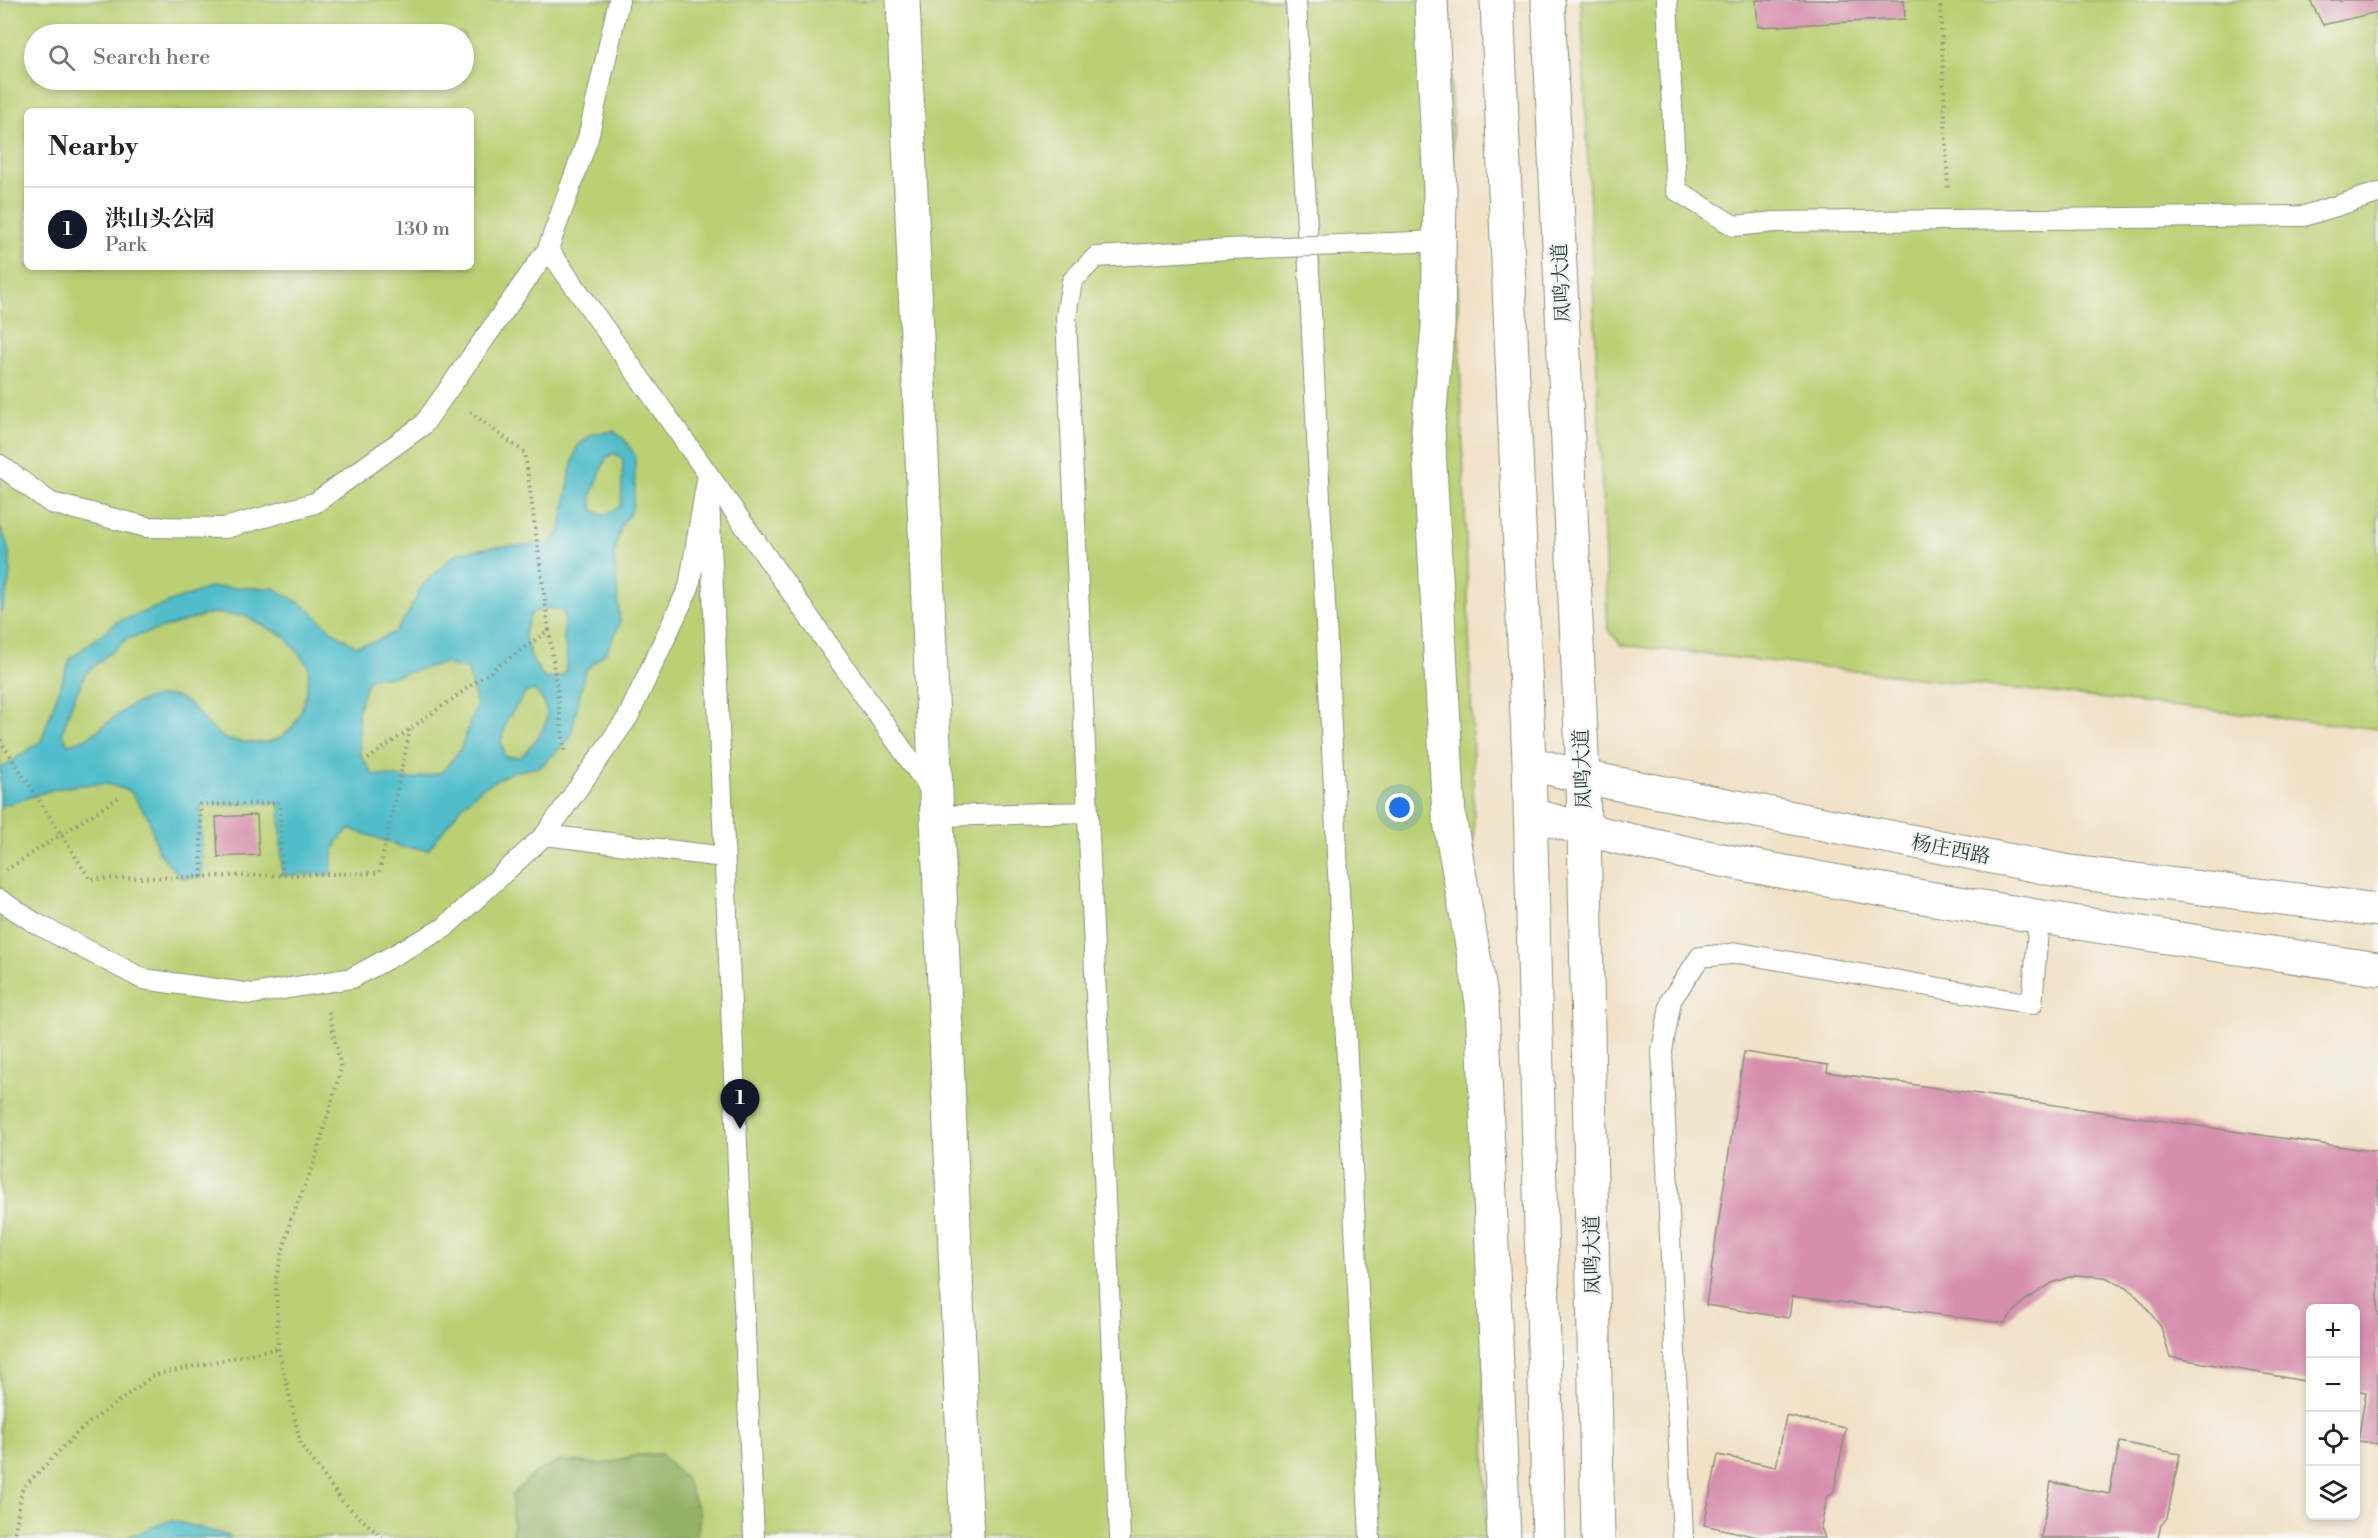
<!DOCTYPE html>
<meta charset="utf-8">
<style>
body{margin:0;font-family:"Libre Bodoni","Noto Serif SC",serif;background:#f2f2f2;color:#222}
.controls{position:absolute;right:18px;bottom:18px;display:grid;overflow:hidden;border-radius:9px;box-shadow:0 3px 9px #0003}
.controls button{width:54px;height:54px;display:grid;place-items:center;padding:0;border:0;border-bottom:2px solid #e0e0e0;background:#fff;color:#222;font:30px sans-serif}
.you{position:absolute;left:1400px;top:808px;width:21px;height:21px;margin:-15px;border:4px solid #fff;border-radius:50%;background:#1a73e8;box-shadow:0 0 0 9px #1a73e833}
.badge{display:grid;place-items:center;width:39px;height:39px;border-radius:50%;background:#111827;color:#fff;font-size:20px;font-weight:700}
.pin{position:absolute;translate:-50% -50px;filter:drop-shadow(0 2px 3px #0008)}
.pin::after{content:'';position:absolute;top:32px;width:21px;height:18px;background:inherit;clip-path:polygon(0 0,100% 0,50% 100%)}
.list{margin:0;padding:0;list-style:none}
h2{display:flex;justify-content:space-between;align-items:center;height:78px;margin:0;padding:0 24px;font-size:26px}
h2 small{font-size:20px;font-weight:400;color:#767676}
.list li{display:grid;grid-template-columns:39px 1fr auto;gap:18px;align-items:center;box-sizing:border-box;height:84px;padding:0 24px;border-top:2px solid #e0e0e0}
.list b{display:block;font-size:22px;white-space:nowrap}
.list p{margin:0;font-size:20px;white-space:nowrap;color:#767676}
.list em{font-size:20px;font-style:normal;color:#767676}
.icon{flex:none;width:33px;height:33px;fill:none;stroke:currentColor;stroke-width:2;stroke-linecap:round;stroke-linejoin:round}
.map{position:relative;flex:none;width:2378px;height:1538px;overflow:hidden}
.search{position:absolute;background:#fff;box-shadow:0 3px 9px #0003;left:24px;top:24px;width:450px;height:66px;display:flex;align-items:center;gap:15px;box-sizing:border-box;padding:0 21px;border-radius:33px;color:#767676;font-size:22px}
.panel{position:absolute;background:#fff;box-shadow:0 3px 9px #0003;left:24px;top:108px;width:450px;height:162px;border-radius:9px}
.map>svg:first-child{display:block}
.green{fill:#bbd074;stroke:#6d8654;stroke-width:1.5;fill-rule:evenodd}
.forest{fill:#94b266;stroke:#5a784d;stroke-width:1.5}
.water{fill:#51bdca;stroke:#387d7f;stroke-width:1.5;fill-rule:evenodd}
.building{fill:#d68eac}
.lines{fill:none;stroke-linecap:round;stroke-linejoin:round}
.lane-casing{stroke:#888f7d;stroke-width:22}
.street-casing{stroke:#888f7d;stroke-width:35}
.secondary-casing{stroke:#888f7d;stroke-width:35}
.path{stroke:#888f7d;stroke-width:4;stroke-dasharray:1.5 4.5;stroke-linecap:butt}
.lane{stroke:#fff;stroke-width:20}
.street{stroke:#fff;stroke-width:33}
.secondary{stroke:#fff;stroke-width:33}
.lane-bridge-casing{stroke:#888f7d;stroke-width:22;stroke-linecap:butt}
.lane-bridge{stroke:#fff;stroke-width:20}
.labels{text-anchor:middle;stroke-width:4.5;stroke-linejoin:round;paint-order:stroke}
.street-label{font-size:20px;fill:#1f3d34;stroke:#f6f6f2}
</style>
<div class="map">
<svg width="2378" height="1538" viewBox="0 0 2378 1538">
<rect width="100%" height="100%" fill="#f6f6f2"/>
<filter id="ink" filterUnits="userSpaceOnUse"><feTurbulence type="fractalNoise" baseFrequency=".0167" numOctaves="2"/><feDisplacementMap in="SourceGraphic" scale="12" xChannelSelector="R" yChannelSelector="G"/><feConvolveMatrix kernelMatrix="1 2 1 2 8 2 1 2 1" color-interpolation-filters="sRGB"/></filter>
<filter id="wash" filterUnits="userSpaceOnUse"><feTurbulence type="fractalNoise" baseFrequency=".008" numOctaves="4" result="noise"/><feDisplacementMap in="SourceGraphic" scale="24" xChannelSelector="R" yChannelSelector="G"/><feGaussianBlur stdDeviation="1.35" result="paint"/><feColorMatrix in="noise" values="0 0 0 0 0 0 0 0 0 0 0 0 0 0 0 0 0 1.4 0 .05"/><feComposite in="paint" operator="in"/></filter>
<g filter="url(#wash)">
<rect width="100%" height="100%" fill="#f1e1c6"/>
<path class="green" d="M0,0H1448L1472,721L1487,1538H0ZM34,34H464V80H34ZM27,111H471V267H27Z
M1581,0H2378V729L1621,645L1608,629Z"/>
<path class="forest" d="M661,1454L686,1480L700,1515L697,1538H513L512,1495L536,1472L560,1461L604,1464L638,1455Z"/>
<path class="water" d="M614,431L626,441L635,456V490L632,510L621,526L614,553L620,624L606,652L585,671L570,739L540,767L512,772L482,788L462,806L428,850L403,847L351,829C332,841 334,853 330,874L282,875L280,803L201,805L202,877L181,878L158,851L148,817L130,791L107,784L80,785L55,789L0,807V767L5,766L41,741L70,659L117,622L211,587L274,588L305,606L332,631L355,646L374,642L395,632L409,612L421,587L457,553L492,547L550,544L561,530L571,468L577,447L592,434ZM614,453L623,459L621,506L604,516L593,510L591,497L606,458ZM550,608L563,610C567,623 562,628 564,640C566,655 569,659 564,675L545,679L532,660L524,635L531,613ZM212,613L244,616L284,636L309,666C307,705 297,749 248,742C241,741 232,742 226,739C205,729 194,696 168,696C119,696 103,740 68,744L62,733L72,703L86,673L127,639ZM444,663L468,670L477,705L460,750L442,772L414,779L372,774L360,754L358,711L366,683L373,677H390ZM534,690C561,715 540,736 521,757H505L501,741L507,720L525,693Z
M0,526C15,555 12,585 0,614Z
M171,1520L227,1535L231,1538H126Z"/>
<g id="blocks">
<path class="building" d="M1756,0H1904L1905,19L1758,27Z
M2310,0H2378V12L2323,25Z
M257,815L259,855L218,857L216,817Z
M1744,1052L1828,1065L1827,1072L2378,1152V1444L2358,1441L2366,1392L2356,1390V1308H2310V1382L2170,1357L2161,1327L2142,1302L2127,1287L2105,1277L2075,1275L2052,1283L2024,1301L2004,1323L1792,1296L1789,1318L1706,1305Z
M1786,1416L1846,1428L1834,1491L1827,1498L1821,1527L1825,1538H1762L1704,1525L1718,1455L1776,1467Z
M2120,1442L2180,1454L2167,1518L2161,1525L2158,1538H2041L2051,1482L2109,1494Z"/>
</g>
</g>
<g filter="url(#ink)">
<use href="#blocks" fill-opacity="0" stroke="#888f7d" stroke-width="1.5"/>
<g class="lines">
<defs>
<path id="lane" d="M1296,0L1370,1538
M1667,0L1676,190L1734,226L1775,222L2304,216L2378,193
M1340,245L1439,241
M0,465L51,503L147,527L225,528L315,503L423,425L548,249L588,138L619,0
M937,816L1088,812
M545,835L724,857
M0,900L35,923L143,979L252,994L352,978L444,928L545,835L628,717L689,587L708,474L548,249
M754,1538L708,474L933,793
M1120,1538L1066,317L1072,281L1096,257L1228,249
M1683,1538L1662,1051L1671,1000L1700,957L1739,953L2032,1004L2039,918"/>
<path id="street" d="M903,0L967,1538"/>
<path id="secondary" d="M1431,0L1440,191L1438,326L1428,429L1449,816L1482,1002L1504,1538
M1497,0L1529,763L1549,1538
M1548,0L1583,777L1598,1538
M1529,763L1583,777L2064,871L2378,910
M1530,814C1642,847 1757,867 1872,888C2040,918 2209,944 2378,969"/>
</defs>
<use href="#lane" class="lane-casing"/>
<use href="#street" class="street-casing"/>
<use href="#secondary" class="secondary-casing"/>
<path class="path" d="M1940,0L1948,191
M549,630L565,754
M0,740L90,879L379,873L410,730
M368,759L549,630L525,453L470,412
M6,870L121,796
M202,877L200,805L280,803L282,875
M329,1012L341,1069L314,1163L291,1219L276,1278L278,1348L301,1445L342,1501L383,1538
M14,1538L22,1489L81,1429L154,1375L278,1348"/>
<use href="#lane" class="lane"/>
<use href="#street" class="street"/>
<use href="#secondary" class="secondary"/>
<defs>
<path id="lane-bridge" d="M1228,249L1340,245"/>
</defs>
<use href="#lane-bridge" class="lane-bridge-casing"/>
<use href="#lane-bridge" class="lane-bridge"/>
</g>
</g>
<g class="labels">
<g class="street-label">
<text transform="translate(1561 283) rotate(-93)" y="7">凤鸣大道</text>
<text transform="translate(1582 769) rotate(-92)" y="7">凤鸣大道</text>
<text transform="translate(1951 849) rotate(11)" y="7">杨庄西路</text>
<text transform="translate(1592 1255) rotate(-91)" y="7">凤鸣大道</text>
</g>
</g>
</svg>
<div class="controls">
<button>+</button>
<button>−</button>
<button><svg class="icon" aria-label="locate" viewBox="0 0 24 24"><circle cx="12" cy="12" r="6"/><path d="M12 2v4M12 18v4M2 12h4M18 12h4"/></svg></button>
<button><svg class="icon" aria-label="layers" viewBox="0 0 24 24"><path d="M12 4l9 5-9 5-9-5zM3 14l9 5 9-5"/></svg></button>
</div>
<div class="you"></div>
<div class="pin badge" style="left:740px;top:1129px">1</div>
<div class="search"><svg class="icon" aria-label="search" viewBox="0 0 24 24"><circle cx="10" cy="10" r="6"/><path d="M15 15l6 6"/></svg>Search here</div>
<section class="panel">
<h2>Nearby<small></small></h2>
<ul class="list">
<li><span class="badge">1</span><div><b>洪山头公园</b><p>Park</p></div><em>130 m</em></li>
</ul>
</section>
</div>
